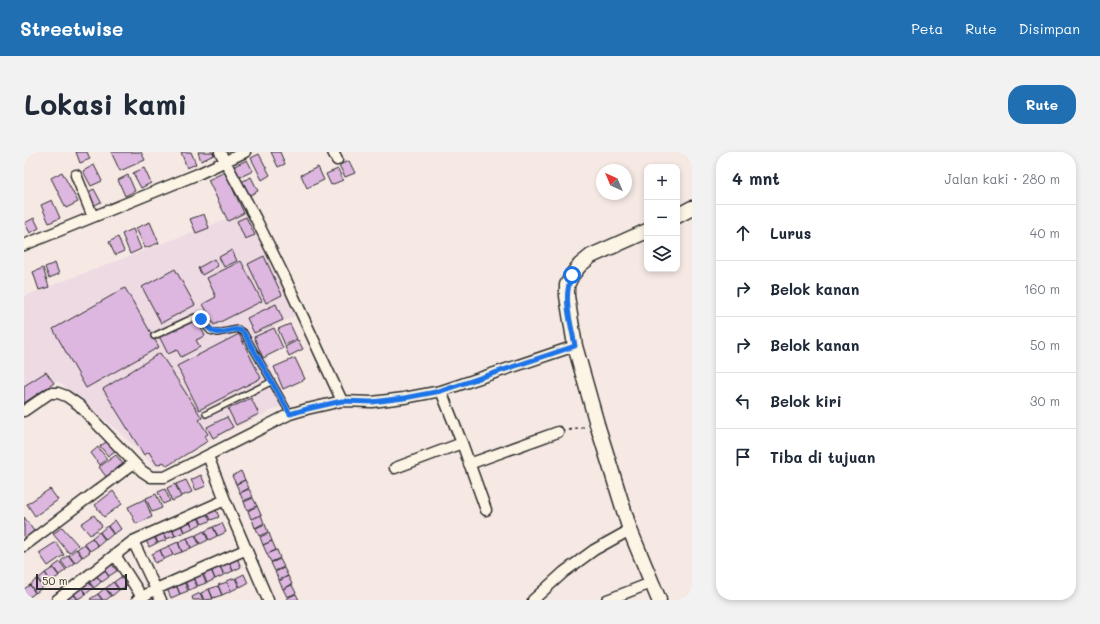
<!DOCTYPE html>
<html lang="id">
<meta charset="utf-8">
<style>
body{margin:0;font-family:Mali,sans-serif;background:#f2f2f3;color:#1f2937}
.controls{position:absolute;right:12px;top:12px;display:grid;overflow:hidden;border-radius:8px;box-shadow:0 2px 6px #0003}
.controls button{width:36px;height:36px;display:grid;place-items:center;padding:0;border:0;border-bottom:1px solid #e0e1e3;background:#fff;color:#1f2937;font:20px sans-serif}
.compass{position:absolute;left:572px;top:12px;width:36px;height:36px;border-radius:50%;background:#fff;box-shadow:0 2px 6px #0003;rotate:316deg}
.scale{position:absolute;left:12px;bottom:10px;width:91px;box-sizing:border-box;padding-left:4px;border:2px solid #2b2b2b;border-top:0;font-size:11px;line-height:14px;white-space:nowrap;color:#2b2b2b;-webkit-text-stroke:3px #fcf5e5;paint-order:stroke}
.stop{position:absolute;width:12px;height:12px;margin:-9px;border:3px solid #1a73e8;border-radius:50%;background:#fff}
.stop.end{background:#1a73e8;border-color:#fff;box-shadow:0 1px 4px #0008}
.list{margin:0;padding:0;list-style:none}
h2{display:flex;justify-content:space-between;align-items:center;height:52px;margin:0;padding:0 16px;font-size:17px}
h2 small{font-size:13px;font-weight:400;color:#747a83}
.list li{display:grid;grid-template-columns:26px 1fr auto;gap:12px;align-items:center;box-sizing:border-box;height:56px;padding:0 16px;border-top:1px solid #e0e1e3}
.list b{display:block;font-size:15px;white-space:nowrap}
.list em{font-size:13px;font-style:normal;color:#747a83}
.icon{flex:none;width:22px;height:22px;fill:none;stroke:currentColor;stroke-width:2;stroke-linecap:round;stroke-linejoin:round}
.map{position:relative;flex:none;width:668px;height:448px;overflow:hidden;border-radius:16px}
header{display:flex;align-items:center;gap:24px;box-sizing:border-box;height:56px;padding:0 20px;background:#1f6fb2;color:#fff}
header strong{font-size:19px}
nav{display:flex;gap:22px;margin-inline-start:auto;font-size:14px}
.intro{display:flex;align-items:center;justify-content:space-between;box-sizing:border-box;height:96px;padding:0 24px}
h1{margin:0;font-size:28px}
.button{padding:10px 18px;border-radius:16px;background:#1f6fb2;color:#fff;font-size:14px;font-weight:700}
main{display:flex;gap:24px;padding:0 24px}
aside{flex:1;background:#fff;border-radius:16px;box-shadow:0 2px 6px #0003}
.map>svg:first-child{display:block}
.built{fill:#eedae3}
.building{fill:#ddb7e0;stroke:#2b2b2b}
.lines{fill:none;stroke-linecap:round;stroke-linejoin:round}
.lane-casing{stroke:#2b2b2b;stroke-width:8}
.street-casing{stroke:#2b2b2b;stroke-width:13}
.secondary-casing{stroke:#2b2b2b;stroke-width:17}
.path{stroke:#2b2b2b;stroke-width:2;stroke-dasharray:3 3;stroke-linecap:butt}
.lane{stroke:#fcf5e5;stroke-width:5}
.street{stroke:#fcf5e5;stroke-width:10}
.secondary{stroke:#fcf5e5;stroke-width:14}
.route{stroke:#1a73e8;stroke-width:5}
</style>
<header>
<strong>Streetwise</strong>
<nav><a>Peta</a><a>Rute</a><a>Disimpan</a></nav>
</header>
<div class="intro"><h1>Lokasi kami</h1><a class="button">Rute</a></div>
<main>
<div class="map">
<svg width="668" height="448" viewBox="0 0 668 448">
<rect width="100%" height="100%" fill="#f6e9e4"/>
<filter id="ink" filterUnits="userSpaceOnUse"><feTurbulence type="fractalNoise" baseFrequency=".025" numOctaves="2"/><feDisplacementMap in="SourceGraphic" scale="8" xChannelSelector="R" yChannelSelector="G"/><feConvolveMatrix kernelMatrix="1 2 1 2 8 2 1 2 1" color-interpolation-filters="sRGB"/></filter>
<g filter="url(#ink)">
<path class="built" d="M232,56L280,159L232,185L264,251L130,314L94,279L34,229L0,251V144Z"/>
<path class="building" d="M52,0H63L66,7L56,11Z
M87,0H117L121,8L96,19Z
M157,0H167L172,12L163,16Z
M174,0H189L190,3L177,9Z
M247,0H256L261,12L254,15Z
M235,2L246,23L238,28L227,6Z
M223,8L229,19L212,27L206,16Z
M325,9L331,21L321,25L315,13Z
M70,13L78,29L67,34L59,19Z
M294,15L300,28L283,36L277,23Z
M120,16L127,31L117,36L109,21Z
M314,17L319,28L307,33L302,22Z
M38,20L54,50L42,56L27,26Z
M201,20L220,61L204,69L184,28Z
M104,23L111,39L101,44L94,28Z
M227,25L234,39L222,45L215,31Z
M70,37L77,50L67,55L60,42Z
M28,48L36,66L25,71L17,53Z
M180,62L185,76L172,81L166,67Z
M222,65L231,83L221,87L213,69Z
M10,66L15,76L6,81L1,71Z
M126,70L135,91L121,96L112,76Z
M109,77L117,97L106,102L98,82Z
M94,85L100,99L91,103L85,90Z
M208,98L213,109L200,115L195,105Z
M240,104L258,143L242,151L224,112Z
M190,107L194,114L178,123L174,116Z
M217,109L238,149L190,173L179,152L192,145L183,126Z
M31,111L35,122L25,126L21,115Z
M19,116L25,135L15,138L9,120Z
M151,117L171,153L137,171L118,135Z
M101,136L135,195L62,236L29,177Z
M252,152L259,168L230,181L223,166Z
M172,166L181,184L172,188L176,195L157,205L153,198L144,202L135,184Z
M266,172L273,187L261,193L254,177Z
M250,176L259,196L239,206L230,185Z
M215,182L237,226L175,258L153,214Z
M274,188L279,197L265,204L261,195Z
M136,201L178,266L175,268L184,282L181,284L184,289L143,314L140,310L133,313L125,300L120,303L79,237Z
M271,206L281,227L259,237L250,215Z
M22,220L30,231L0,251V234Z
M227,246L235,262L212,273L204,257Z
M203,265L209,275L189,286L183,275Z
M84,289L91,299L84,304L76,294Z
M74,295L83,307L76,313L67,301Z
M92,303L100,313L83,326L75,315Z
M217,319L221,328L212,332L208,324Z
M177,323L182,334L172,338L167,328Z
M162,328L168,340L158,344L152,332Z
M221,328L225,336L216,341L212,332Z
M151,332L157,345L148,349L143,336Z
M26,337L34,348L11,364L3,352Z
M141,337L146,349L139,352L134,340Z
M225,337L229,345L219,349L216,341Z
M89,339L98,352L80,365L71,353Z
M132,342L138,356L128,360L122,346Z
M229,346L233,354L223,358L220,350Z
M121,347L128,365L112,372L104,355Z
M233,354L237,363L227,367L224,359Z
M191,355L195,365L187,368L183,359Z
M182,359L186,369L178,372L174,363Z
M70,363L78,374L66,383L57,372Z
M173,363L177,372L169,376L165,367Z
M237,363L240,371L231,376L228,367Z
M0,365L12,382L0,390Z
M165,367L169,376L160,380L156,370Z
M91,368L97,377L90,382L84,374Z
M156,371L160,380L151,384L147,374Z
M198,371L202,380L194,384L189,375Z
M241,372L244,380L235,384L232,376Z
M83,374L89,382L82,388L76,380Z
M38,375L54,393L45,401L29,382Z
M147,375L151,384L142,387L138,378Z
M189,375L193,384L185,388L181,379Z
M138,378L142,388L134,391L130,382Z
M180,379L184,388L176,392L172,383Z
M75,380L81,388L74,394L68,386Z
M245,381L248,389L239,393L236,385Z
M129,382L133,391L125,395L121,386Z
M171,383L175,392L167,396L163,386Z
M68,386L74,394L66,399L60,391Z
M163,386L167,396L158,400L154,390Z
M248,389L252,398L243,402L239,393Z
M32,390L40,403L24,414L15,401Z
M154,390L158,400L149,403L145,394Z
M60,392L66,400L59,405L53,397Z
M145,394L149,403L140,407L136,398Z
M52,397L58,405L51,411L45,403Z
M136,398L140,407L131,411L128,402Z
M253,398L256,406L247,410L243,402Z
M44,403L50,411L43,417L37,409Z
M213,406L217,415L209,419L205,410Z
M256,407L260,415L251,419L247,411Z
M36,410L42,418L35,423L29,415Z
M205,410L209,419L200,423L196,414Z
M87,411L93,419L85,424L79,416Z
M196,414L200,423L191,427L187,417Z
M29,416L35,424L27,429L21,421Z
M79,416L85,425L78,430L71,422Z
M260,416L264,424L255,428L251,420Z
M187,418L191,427L183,431L179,421Z
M21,421L27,429L20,435L14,427Z
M71,422L77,430L70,436L64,428Z
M178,422L182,431L174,434L170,425Z
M220,422L224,431L216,435L212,426Z
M264,424L268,432L259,437L255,429Z
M97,425L103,433L96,438L90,430Z
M169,425L173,435L165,438L161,429Z
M211,426L215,435L207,439L203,429Z
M13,427L19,435L12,441L6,433Z
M63,428L69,436L62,442L56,434Z
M160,429L164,439L156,442L152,433Z
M89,430L95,438L88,444L82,436Z
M203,430L207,439L198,443L194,433Z
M6,433L11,441L4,446L0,441V437Z
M152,433L156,442L147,446L143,437Z
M268,433L272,441L263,445L259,437Z
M56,434L62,442L54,447L48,439Z
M194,434L198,443L189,446L185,437Z
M81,436L87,444L82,448H79L74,442Z
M185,437L189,447L180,448L177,441Z
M48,440L54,448H43L41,445Z
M176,441L179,448H169L168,445Z
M74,442L78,448H67L66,447Z
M272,442L275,448H264L263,446Z"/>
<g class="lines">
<defs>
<path id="lane" d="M130,184L171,165H174L186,179L193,181L214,177L220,181L266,262
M182,262L247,230"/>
<path id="street" d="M196,0L232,67L262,128L318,249
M309,0L313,8
M52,23L69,65
M0,93L174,22L221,0
M417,239L438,291L462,358
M0,259L26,241H34L42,244L55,253L118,319L127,325H141L266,262L283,257L318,249L348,250L380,246L417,239L551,194
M184,304L201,348L244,448
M445,312L534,280
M371,316L438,291
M109,389L137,448
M0,394L110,311
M91,403L118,445
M33,448L109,389L201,348
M113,448L132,437L223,397
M509,448L540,420L570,398L606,378
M583,448L627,431"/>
<path id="secondary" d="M653,64L668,56
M623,79L567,104L556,113L548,123L543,133V144L551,194L573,272L606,378L635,448"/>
</defs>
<use href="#lane" class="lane-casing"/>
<use href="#street" class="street-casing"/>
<use href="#secondary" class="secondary-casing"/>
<path class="path" d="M545,278L560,275"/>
<use href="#lane" class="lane"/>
<use href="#street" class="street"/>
<use href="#secondary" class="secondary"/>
</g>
</g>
<g class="lines" filter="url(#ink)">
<path class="route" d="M177,167C195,195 206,169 220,181L266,262L283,257L318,249L348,250L380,246L417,239L551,194C547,171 538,145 548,123"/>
</g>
</svg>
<div class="controls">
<button>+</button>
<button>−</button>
<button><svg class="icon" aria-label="layers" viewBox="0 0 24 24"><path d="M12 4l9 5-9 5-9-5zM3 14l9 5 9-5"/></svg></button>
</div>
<svg class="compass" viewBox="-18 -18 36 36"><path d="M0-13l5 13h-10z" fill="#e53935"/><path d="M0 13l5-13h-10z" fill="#747a83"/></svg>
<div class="scale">50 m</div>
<div class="stop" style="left:548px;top:123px"></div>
<div class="stop end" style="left:177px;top:167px"></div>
</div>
<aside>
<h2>4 mnt<small>Jalan kaki · 280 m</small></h2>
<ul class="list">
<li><svg class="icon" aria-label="ahead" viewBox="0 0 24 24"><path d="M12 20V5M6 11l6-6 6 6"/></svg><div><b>Lurus</b></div><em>40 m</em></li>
<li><svg class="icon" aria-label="right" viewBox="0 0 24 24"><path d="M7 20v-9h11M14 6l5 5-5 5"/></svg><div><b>Belok kanan</b></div><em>160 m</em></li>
<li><svg class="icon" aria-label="right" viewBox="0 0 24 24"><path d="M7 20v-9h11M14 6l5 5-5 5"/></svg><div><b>Belok kanan</b></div><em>50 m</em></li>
<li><svg class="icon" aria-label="left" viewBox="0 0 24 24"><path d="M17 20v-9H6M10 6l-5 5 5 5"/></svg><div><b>Belok kiri</b></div><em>30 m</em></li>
<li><svg class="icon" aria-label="arrive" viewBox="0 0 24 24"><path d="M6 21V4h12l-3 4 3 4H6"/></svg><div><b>Tiba di tujuan</b></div></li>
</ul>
</aside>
</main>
